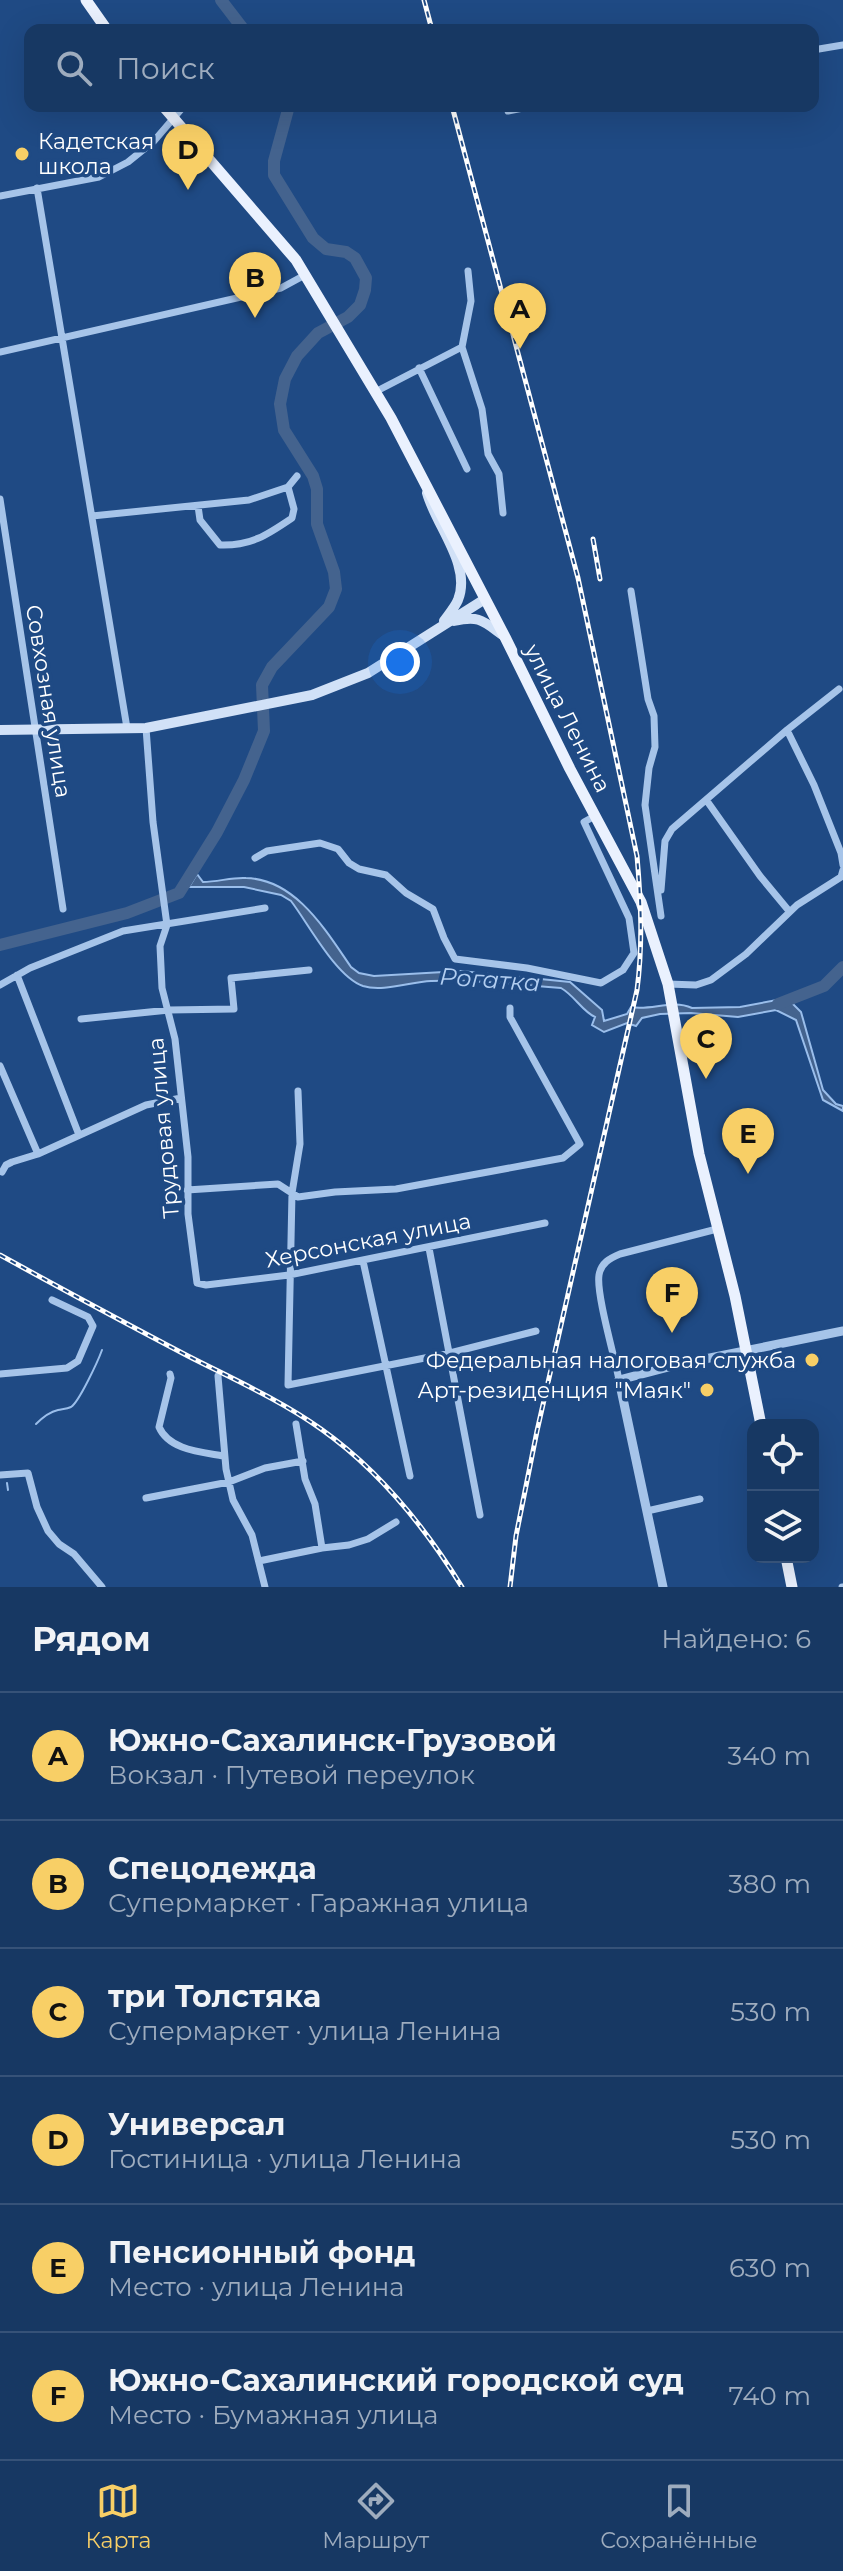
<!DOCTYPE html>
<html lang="ru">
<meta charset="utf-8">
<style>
body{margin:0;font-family:Montserrat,sans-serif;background:#203f69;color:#f1f3f6}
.controls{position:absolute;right:24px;bottom:24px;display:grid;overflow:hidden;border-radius:16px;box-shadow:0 8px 32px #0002}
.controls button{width:72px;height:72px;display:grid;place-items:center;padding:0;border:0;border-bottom:2px solid #365278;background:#173863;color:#f1f3f6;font:40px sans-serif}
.you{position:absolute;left:400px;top:662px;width:28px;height:28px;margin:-20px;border:6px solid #fff;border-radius:50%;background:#1a73e8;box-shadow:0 0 0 12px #1a73e833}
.badge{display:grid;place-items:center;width:52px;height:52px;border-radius:50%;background:#f8cf66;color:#111;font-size:26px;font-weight:700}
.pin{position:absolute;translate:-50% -66px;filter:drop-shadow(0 2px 4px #0008)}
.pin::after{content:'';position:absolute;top:42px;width:28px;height:24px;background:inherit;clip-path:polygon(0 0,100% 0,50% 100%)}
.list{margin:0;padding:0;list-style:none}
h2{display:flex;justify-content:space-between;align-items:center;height:104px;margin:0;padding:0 32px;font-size:34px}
h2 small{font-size:26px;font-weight:400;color:#9eacbe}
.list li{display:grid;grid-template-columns:52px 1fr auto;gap:24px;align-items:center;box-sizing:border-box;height:128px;padding:0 32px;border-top:2px solid #365278}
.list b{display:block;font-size:30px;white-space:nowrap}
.list p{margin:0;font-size:26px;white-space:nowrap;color:#9eacbe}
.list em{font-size:26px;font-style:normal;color:#9eacbe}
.icon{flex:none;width:44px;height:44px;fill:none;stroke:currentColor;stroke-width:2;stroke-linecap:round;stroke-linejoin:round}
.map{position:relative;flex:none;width:843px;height:1587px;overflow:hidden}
.search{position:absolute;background:#173863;box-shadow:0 8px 32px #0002;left:24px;right:24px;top:24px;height:88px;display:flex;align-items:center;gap:20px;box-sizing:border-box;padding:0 28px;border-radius:16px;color:#9eacbe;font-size:30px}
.sheet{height:872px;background:#173863}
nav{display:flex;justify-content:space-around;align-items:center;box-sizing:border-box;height:112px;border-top:2px solid #365278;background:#173863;font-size:22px;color:#9eacbe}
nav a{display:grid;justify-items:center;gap:4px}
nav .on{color:#f8cf66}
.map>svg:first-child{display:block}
.water{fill:#44638e;stroke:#9abeeb;stroke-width:2}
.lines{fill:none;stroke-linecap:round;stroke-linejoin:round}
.stream{stroke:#9abeeb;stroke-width:2}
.river{stroke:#44638e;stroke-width:12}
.minor{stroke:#a6c4e9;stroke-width:7}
.tertiary{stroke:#a6c4e9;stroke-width:9}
.secondary{stroke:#d1e1f7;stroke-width:10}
.primary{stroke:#eaf1fe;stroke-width:11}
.rail-casing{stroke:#fff;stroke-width:5}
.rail{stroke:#1f4a84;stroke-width:2;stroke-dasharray:6;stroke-linecap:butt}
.poi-dot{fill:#f8cf66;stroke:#1f4a84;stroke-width:3}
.labels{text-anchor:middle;stroke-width:7;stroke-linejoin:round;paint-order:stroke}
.poi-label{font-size:22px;fill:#fff;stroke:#1f4a84;text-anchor:end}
.street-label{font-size:22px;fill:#fff;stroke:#1f4a84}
.water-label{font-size:24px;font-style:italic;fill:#b2cef1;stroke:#1f4a84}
</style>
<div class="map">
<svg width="843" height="1587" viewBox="0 0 843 1587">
<rect width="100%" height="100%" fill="#1f4a84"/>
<path class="water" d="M197,874L203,882C218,882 232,877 246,878C296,879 326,931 351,967L359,973L374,976L461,971L570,982L602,1010L604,1021L627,1014L631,1007C651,1011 672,999 692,1008L740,1007L782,999L792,1003L801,1012L823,1090L836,1104L843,1106V1111L823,1100L796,1020L776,1010L738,1017L691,1013L660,1014L642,1018L636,1026L627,1023L604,1032L592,1025L595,1017C582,1011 575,996 561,988C518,984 475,980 431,981C410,982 383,992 363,986C336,977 308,923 291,901L281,895L244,887H189Z"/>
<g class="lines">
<path class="stream" d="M36,1424C43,1417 49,1412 58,1410C63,1409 67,1409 71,1407C79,1402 98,1361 102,1350
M7,1483L8,1490"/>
<path class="river" d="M221,0L244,30
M0,945L127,913L179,893L217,832L244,780L264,731L262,685L272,667L329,607L336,589L334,572L317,524V489L313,476L284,430L280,404L285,379L297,356L318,333L348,317L360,305L365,290L366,278L355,258L346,252L326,249L313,238L274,175V161L289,106
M778,1004L824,986L843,967"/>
<path class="minor" d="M813,50L843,45
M508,111L533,106
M37,188L127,728
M0,196L99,177L128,162L154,141L184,106
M468,271L471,301L462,347L482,409L488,454L499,474L503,513
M0,352L281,288L305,275
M419,368L467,469
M375,392L462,347
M0,499L63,909
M198,506L200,520L220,545C251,546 267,535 292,518L294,509L288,487L297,476
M92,516L249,500L288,487
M631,591L648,699L654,716L655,747L649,768L645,805L661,916
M146,728L153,822L167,925L160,946L162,988L175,1039L188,1157V1214L197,1283L206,1285L289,1275L545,1223
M787,730L814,785L841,853L843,865
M707,801L760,876L789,911
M255,858L267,851L320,843L338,849L349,863L359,869L386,875L406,893L433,909L444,938L455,959L527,968L601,983L623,970L634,953L629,918L584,822L595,816
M661,890L665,841L672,829L787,730L839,689
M17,975L79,1135
M668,984L696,985L711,980L746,954L797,905L841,877L843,870
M0,985L30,968L123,931L265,908
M81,1019L169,1010L234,1009L231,978L309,970
M0,1066L38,1154
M298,1091L300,1144L292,1193L288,1385L450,1353L536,1331
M2,1172L6,1165L12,1162L38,1154L146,1105L181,1098
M187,1190L278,1184L298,1197L335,1192L396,1189L563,1158L580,1144L510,1017V1008
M429,1248L480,1515
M363,1261L410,1476
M0,1374L67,1368L78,1361L93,1326L88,1317L52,1300
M170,1374L171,1378L159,1427C169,1450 201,1452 223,1456
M218,1376L226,1469L233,1500L252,1535L265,1587
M619,1380C615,1358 596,1294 599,1275C601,1263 610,1258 620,1254L717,1229
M296,1424L305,1479L315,1504L322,1548
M0,1475L28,1473L37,1507L48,1531L59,1544L74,1554L102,1587
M146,1498L229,1482L265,1468L303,1461
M647,1511L700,1499
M259,1561L322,1548L349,1545L368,1539L396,1522
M842,1587H843"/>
<path class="tertiary" d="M663,1587L619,1380L680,1364L843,1331"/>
<path class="secondary" d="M427,493C436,526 472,565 458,600C455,607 449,614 444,621
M454,621C480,615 483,621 504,636
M0,730L146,728L312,695L368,673L485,599"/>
<path class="primary" d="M86,0L107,30
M163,106L296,260L391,418L505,637L570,769L641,902L668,984L699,1154L735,1296L761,1425
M786,1557L792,1587"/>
<defs>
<path id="rail" d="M424,0L432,30
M452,106L578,578L637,856C641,902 643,945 637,990L537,1431L516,1536L510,1587
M593,539L600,579
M0,1255C62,1289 125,1323 188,1356C233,1379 280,1400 321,1429C379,1470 425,1527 462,1587"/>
</defs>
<use href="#rail" class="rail-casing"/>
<use href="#rail" class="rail"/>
</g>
<g class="poi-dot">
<circle cx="22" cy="154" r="8"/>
<circle cx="812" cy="1360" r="8"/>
<circle cx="707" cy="1390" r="8"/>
</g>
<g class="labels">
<g class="poi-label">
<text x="38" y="149" text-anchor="start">Кадетская<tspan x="38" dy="25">школа</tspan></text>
<text x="796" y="1368">Федеральная налоговая служба</text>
<text x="691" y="1398">Арт-резиденция "Маяк"</text>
</g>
<g class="street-label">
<text transform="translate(49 701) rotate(81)" y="8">Совхозная улица</text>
<text transform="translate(568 718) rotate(63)" y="8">улица Ленина</text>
<text transform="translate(163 1128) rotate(-95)" y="8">Трудовая улица</text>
<text transform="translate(368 1240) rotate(-11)" y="8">Херсонская улица</text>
</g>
<g class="water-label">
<text transform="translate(490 980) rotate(4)" y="8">Рогатка</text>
</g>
</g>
</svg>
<div class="controls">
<button><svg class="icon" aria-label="locate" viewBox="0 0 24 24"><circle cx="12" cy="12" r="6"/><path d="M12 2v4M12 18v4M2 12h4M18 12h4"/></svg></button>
<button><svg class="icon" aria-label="layers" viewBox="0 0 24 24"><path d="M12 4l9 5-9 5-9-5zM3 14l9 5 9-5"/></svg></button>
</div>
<div class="you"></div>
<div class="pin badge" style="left:520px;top:349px">A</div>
<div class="pin badge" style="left:255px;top:318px">B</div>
<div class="pin badge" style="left:706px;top:1079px">C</div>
<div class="pin badge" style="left:188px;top:190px">D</div>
<div class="pin badge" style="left:748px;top:1174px">E</div>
<div class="pin badge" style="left:672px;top:1333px">F</div>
<div class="search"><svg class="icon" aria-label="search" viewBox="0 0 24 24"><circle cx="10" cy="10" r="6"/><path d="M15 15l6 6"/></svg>Поиск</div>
</div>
<section class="sheet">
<h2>Рядом<small>Найдено: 6</small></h2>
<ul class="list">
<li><span class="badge">A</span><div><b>Южно-Сахалинск-Грузовой</b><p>Вокзал · Путевой переулок</p></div><em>340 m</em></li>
<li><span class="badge">B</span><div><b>Спецодежда</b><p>Супермаркет · Гаражная улица</p></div><em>380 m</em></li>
<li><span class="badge">C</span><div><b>три Толстяка</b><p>Супермаркет · улица Ленина</p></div><em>530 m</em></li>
<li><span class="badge">D</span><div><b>Универсал</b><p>Гостиница · улица Ленина</p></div><em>530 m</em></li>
<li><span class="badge">E</span><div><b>Пенсионный фонд</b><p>Место · улица Ленина</p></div><em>630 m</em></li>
<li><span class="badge">F</span><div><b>Южно-Сахалинский городской суд</b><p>Место · Бумажная улица</p></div><em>740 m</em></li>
</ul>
</section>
<nav>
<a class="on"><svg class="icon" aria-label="map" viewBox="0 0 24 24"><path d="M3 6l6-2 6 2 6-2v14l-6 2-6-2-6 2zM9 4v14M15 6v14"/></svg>Карта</a>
<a><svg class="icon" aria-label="directions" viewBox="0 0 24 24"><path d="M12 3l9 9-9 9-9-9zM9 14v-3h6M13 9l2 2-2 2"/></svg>Маршрут</a>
<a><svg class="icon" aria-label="saved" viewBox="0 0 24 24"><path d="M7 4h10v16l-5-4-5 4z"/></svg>Сохранённые</a>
</nav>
